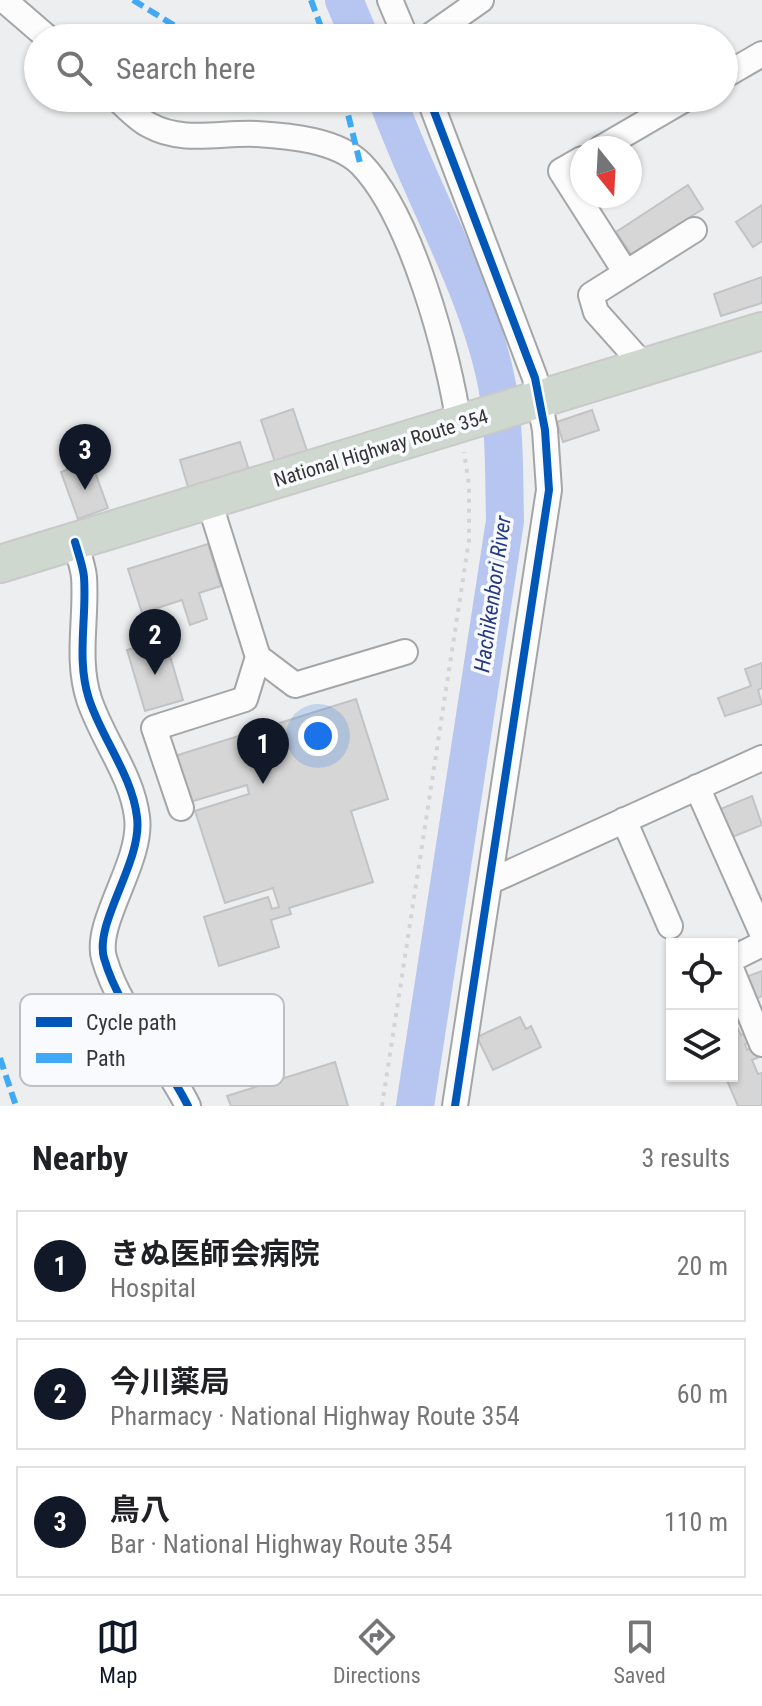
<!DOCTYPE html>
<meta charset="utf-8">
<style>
body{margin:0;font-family:"Roboto Condensed","Noto Sans JP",sans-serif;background:#f6f6f6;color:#202124}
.controls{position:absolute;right:24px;bottom:24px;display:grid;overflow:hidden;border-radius:0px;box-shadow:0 2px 6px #0004}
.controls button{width:72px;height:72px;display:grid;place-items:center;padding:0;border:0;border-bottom:2px solid #e0e0e0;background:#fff;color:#202124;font:40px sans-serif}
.compass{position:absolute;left:570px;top:136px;width:72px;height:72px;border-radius:50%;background:#fff;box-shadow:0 2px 6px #0004;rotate:162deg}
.you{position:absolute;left:318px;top:736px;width:28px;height:28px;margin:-20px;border:6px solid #fff;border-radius:50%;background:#1a73e8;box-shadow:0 0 0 12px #1a73e833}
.badge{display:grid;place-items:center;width:52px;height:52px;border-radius:50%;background:#111827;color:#fff;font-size:26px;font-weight:700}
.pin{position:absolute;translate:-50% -66px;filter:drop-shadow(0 2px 4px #0008)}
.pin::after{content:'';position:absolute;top:42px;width:28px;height:24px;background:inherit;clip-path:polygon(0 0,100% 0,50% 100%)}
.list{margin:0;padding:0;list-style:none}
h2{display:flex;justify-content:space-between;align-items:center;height:104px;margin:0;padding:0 32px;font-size:34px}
h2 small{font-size:26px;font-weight:400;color:#757577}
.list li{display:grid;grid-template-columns:52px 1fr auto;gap:24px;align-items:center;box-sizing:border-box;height:112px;margin:0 16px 16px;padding:0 16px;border:2px solid #e0e0e0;border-radius:0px}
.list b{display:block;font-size:30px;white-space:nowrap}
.list p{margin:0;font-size:26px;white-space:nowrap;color:#757577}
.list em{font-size:26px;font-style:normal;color:#757577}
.icon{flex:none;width:44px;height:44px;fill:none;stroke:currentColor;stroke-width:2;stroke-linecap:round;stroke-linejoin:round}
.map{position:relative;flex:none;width:762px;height:1106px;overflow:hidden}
.search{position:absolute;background:#fff;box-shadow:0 2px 6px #0004;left:24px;right:24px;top:24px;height:88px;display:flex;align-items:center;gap:20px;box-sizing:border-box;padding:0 28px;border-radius:44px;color:#757577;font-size:30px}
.sheet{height:488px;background:#fff}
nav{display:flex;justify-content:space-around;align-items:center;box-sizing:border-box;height:112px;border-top:2px solid #e0e0e0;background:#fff;font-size:22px;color:#757577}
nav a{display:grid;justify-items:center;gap:4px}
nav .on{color:#111827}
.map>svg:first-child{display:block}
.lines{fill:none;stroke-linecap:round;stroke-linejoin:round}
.river{stroke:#b6c6f0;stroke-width:38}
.building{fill:#d6d6d7;stroke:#c2c3c4;stroke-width:2}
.minor-casing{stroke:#a4a5a6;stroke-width:28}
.highway-casing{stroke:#c9c9ca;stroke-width:40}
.path{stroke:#d4d4d6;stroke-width:4;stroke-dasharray:4 6;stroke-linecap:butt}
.minor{stroke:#fcfcfd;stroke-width:24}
.highway{stroke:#ced8ce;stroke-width:36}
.quiet{stroke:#3fa9f5;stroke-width:6;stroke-dasharray:12 6;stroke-linecap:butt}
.cycleway-casing{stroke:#f9fafe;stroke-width:13}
.cycleway{stroke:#0057b8;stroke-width:8}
.labels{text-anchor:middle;stroke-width:7;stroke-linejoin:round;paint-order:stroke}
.street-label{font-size:20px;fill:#363637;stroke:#f9fafe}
.water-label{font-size:22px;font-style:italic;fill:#273c80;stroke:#f9fafe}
.key{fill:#f9fafe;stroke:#bebfc2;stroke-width:2}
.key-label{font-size:22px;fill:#363637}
</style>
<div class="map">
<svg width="762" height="1106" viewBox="0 0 762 1106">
<rect width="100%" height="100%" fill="#edeeef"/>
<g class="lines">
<path class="river" d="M344,0L360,38
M387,98C420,192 478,287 497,385C505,429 504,476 505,521L415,1106"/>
</g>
<path class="building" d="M688,185L703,209L631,254L616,232Z
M762,205V241L753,247L736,222Z
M762,277V303L721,316L714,294Z
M293,409L308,454L276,465L261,420Z
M592,410L599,430L563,442L557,422Z
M240,442L249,470L188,487L180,460Z
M91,461L108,508L78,519L61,472Z
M208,544L221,586L199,593L207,619L190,625L182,600L142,613L128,569Z
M165,639L183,700L145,711L127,650Z
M762,663V688L758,690L762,704L725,716L718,698L751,686L745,669Z
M356,699L388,799L351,811L373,882L289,908L291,914L271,920L279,947L219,966L204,917L268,897L272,909L279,907L273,888L225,903L195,811L249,794L247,785L190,802L175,756Z
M752,796L762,825L730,838L718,810Z
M762,971V996L752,1001L743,978Z
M736,1008L741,1018L734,1021L741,1035L747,1033L751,1042L745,1044L747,1050L754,1047L759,1057L752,1060L758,1074L762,1073V1106H738L725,1076H732V1010Z
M520,1017L526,1029L531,1026L541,1047L493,1070L477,1037Z
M335,1062L348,1106H231L227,1096Z"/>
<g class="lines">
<defs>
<path id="minor" d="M4,0L48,38
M390,0L406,38
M427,38L481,0
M724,76L762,54
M116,98C127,107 137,119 149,125C183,144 222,132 257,134C290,136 337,140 361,164C411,215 449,355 459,425
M429,98L535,378L545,430L549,490L455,1106
M601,148L687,98
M582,159L561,171L626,273
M645,367L596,312L591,295L694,230
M209,501L258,657L295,685L405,652
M75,542C78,553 83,566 84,577C87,618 76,659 89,699C102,739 132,775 137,817C143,861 94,922 104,958C120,1014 163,1055 188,1106
M697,787L762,933
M181,808L154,728L245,699L258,657
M624,820L670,926
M491,881L762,758
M732,959L762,944
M732,971L762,1044"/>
<path id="highway" d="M0,564L762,331"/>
</defs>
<use href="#minor" class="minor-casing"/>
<use href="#highway" class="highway-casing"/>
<path class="path" d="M382,1106L469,540V485L464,452"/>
<use href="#minor" class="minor"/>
<use href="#highway" class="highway"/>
<path class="quiet" d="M133,0L188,34L206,38
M311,0L325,38
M344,98L360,163
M0,1058L16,1106"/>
<defs>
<path id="cycleway" d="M429,98L535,378L545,430L549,490L455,1106
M75,542C78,553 83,566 84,577C87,618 76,659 89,699C102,739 132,775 137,817C143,861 94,922 104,958C120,1014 163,1055 188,1106"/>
</defs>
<use href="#cycleway" class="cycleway-casing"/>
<use href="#cycleway" class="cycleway"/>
</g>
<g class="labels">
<g class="street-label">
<text transform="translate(381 448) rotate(-17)" y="7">National Highway Route 354</text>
</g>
<g class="water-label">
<text transform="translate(492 594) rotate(-82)" y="8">Hachikenbori River</text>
</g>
</g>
<rect x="20" y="994" width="264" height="92" rx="12" class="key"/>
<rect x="36" y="1017" width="36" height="10" fill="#0057b8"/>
<rect x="36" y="1053" width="36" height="10" fill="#3fa9f5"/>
<g class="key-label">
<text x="86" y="1030">Cycle path</text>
<text x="86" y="1066">Path</text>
</g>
</svg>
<div class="controls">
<button><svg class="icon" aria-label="locate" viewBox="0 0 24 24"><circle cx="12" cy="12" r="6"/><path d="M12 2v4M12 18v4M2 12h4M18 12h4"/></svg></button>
<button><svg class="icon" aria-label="layers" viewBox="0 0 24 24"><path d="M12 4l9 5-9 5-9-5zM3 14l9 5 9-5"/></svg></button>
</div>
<svg class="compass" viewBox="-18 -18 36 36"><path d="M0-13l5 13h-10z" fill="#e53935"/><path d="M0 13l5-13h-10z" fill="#757577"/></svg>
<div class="you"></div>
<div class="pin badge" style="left:263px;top:784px">1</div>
<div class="pin badge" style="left:155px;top:675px">2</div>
<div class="pin badge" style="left:85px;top:490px">3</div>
<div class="search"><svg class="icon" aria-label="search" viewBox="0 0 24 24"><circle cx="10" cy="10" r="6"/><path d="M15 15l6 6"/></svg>Search here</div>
</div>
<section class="sheet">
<h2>Nearby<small>3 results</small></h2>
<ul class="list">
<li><span class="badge">1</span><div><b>きぬ医師会病院</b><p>Hospital</p></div><em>20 m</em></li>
<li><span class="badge">2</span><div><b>今川薬局</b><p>Pharmacy · National Highway Route 354</p></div><em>60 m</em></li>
<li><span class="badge">3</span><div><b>鳥八</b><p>Bar · National Highway Route 354</p></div><em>110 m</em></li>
</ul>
</section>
<nav>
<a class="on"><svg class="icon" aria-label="map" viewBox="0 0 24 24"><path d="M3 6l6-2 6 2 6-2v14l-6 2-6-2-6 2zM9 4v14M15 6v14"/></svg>Map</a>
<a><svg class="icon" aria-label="directions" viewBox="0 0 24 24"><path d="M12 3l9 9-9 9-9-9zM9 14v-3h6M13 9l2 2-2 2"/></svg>Directions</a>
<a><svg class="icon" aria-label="saved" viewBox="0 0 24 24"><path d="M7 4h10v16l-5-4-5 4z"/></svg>Saved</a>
</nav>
